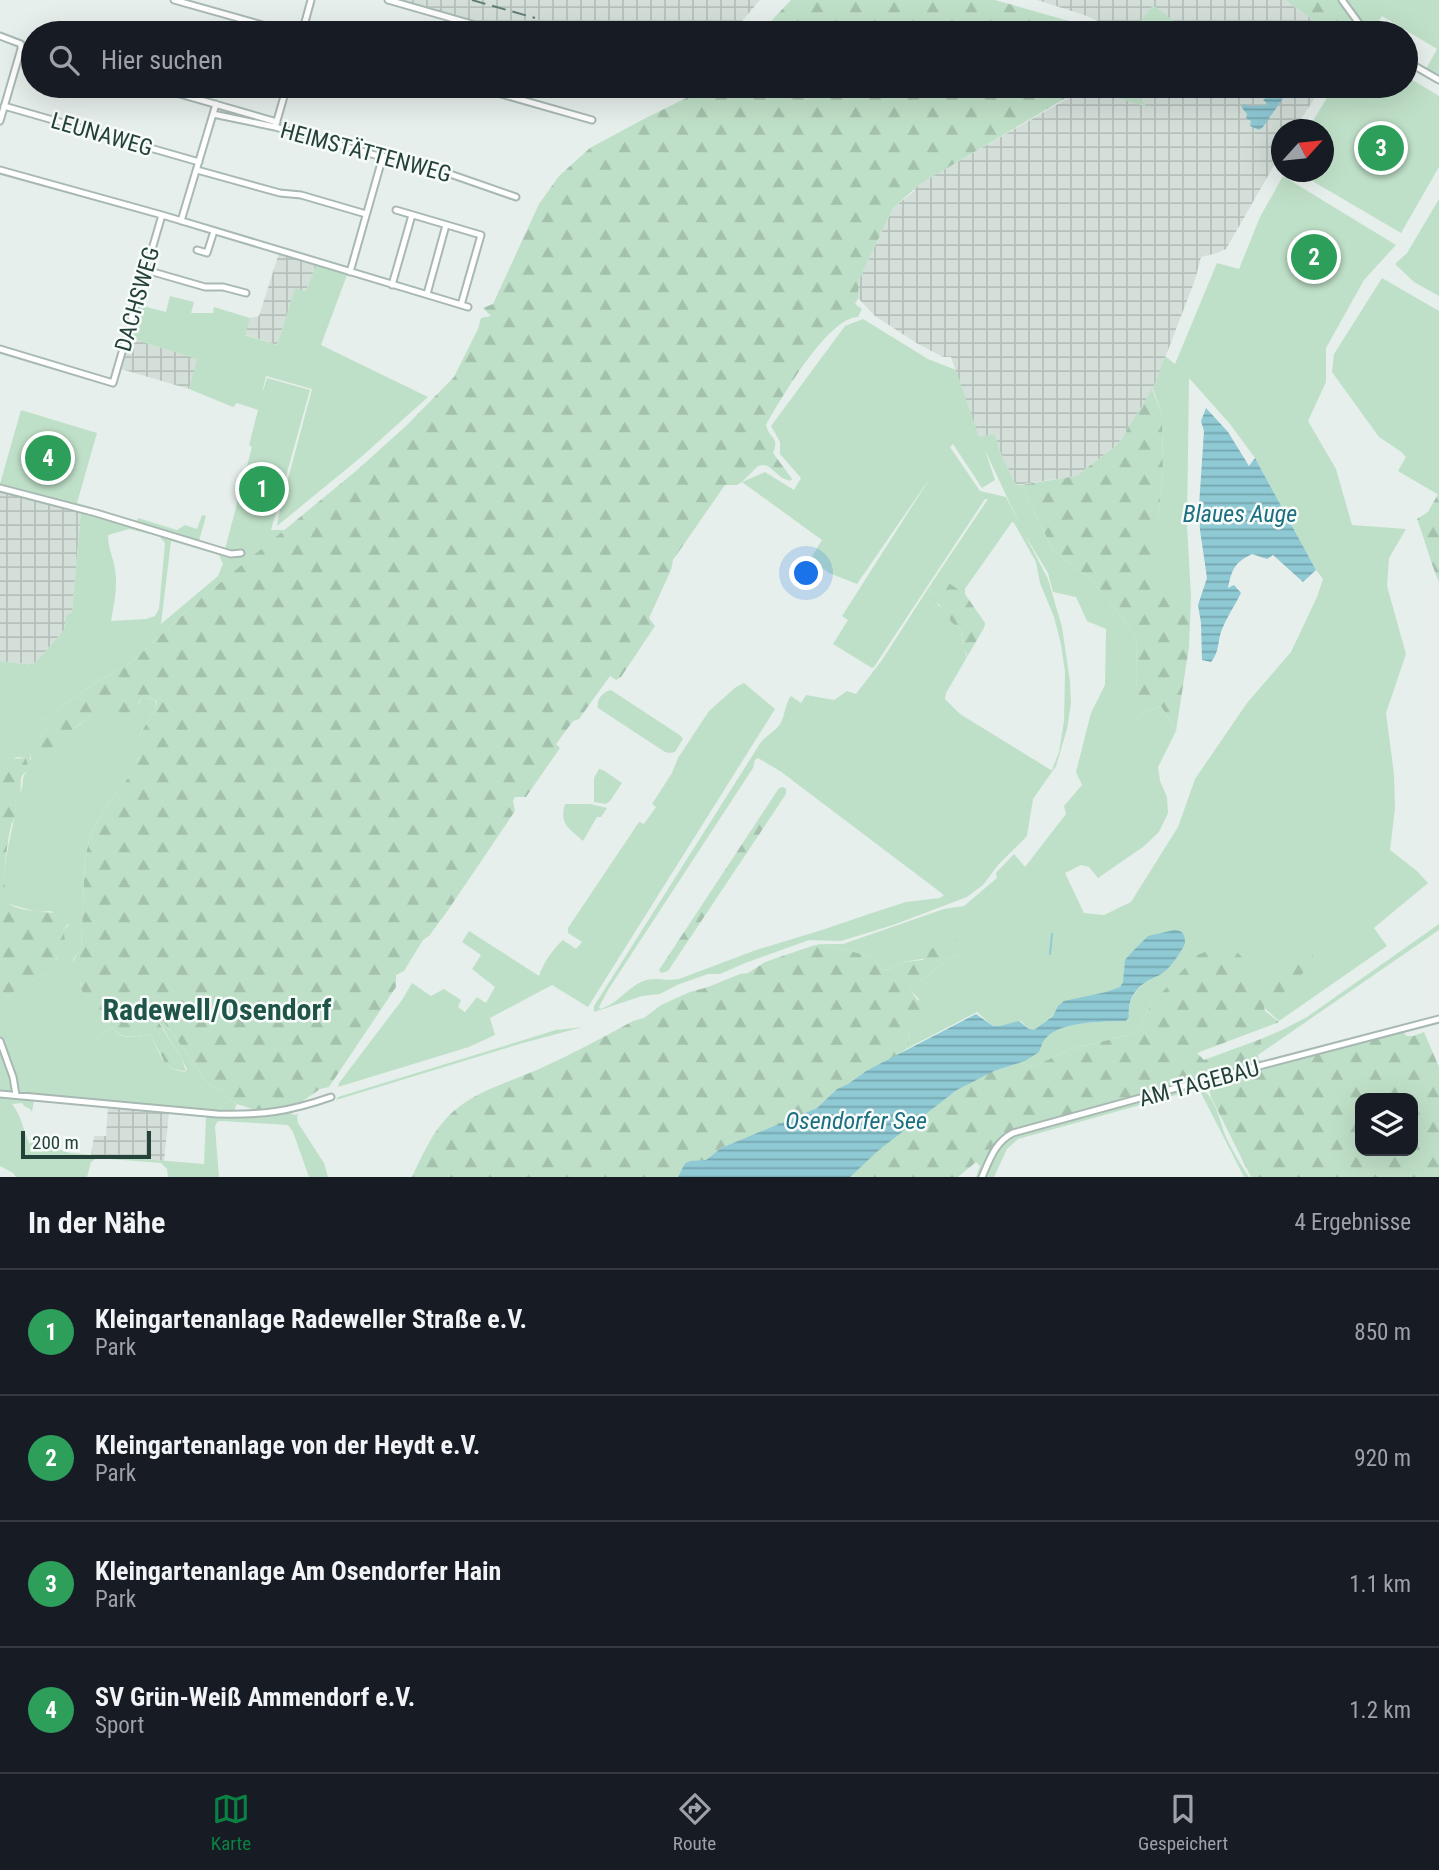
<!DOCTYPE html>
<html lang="de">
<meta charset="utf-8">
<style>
body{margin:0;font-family:"Roboto Condensed",sans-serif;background:#20242c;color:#f1f3f6}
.controls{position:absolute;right:21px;bottom:21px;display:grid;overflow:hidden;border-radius:14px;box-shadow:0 7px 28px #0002}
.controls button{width:63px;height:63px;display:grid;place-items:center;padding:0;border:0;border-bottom:2px solid #363941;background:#171b24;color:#f1f3f6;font:35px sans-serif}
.compass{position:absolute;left:1271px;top:119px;width:63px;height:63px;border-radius:50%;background:#171b24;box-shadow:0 7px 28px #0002;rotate:63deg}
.scale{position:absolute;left:21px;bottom:18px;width:130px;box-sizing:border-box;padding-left:7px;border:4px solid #24423a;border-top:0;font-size:19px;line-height:24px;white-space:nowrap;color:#24423a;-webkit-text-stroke:5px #f7fbf9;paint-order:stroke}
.you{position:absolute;left:807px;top:574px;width:24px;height:24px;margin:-18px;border:5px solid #fff;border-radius:50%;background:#1a73e8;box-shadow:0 0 0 10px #1a73e833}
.badge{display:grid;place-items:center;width:46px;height:46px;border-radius:50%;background:#0b8043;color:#fff;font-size:23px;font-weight:700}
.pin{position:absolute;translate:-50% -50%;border:4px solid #fff;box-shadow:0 2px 7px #0006}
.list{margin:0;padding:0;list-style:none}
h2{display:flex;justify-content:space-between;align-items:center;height:91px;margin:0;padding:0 28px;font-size:30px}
h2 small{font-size:23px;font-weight:400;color:#9ea1a6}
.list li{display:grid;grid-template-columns:46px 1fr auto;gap:21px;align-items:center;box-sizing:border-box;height:126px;padding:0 28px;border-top:2px solid #363941}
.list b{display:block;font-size:26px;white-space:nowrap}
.list p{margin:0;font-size:23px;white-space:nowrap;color:#9ea1a6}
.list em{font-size:23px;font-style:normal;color:#9ea1a6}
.icon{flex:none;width:38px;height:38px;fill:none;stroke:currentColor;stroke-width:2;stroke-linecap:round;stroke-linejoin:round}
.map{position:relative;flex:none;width:1439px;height:1177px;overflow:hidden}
.search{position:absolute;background:#171b24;box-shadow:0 7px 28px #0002;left:21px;right:21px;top:21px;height:77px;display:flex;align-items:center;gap:18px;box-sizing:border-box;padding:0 24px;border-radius:38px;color:#9ea1a6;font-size:26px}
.sheet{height:595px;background:#171b24}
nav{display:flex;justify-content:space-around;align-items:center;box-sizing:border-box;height:98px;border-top:2px solid #363941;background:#171b24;font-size:19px;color:#9ea1a6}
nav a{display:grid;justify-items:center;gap:4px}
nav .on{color:#0b8043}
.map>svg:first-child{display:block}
.industrial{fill:url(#industrial-grid)}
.green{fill:#bfe0c8;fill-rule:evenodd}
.forest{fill:url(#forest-firs);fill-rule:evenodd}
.water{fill:url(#water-rules)}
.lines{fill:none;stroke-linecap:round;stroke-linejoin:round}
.stream{stroke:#8ec9d4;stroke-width:2}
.minor-casing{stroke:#a8b8b2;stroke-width:9}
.minor{stroke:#fff;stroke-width:5}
.rail{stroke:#5f7d75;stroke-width:2;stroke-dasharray:14 7;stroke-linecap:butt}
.labels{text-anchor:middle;stroke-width:5;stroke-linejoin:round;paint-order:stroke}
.street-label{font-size:23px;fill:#24423a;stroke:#f7fbf9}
.water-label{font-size:24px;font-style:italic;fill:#1c6f80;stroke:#f7fbf9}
.district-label{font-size:30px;font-weight:bold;fill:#1f5548;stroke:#f7fbf9}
</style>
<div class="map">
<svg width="1439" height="1177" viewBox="0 0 1439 1177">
<defs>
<pattern id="industrial-grid" width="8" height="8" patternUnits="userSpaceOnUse" patternTransform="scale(1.75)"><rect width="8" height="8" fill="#d4dfda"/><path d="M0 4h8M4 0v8" fill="none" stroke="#b6c1bc"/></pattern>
<pattern id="forest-firs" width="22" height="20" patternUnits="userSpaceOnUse" patternTransform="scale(1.75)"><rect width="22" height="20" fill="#bfe0c8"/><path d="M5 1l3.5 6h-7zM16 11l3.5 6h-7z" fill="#a4c1ad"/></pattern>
<pattern id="water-rules" width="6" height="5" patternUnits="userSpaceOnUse" patternTransform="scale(1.75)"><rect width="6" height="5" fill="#8ec9d4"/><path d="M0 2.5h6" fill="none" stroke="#74a5ad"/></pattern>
</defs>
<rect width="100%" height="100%" fill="#e6efeb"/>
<path class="industrial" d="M388,0H760L732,33H503Z
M1037,0H1285L1332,33H1182L1175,22L1135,30L1132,33H1115L1114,28L1084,15Z
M1135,86H1322L1295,129L1282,130L1281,153L1226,249L1217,253L1201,257L1195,280L1153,389L1121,440L1112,449L1076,476L1016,485L1001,454L995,434L979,438L951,357H943L918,344L875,316L858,298L859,280L893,208L912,193L919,184L1086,88L1145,106L1139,96Z
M279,253L316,265L306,291L295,289L277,345L244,334L250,318L259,316Z
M130,338L198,359L189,389L121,369Z
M0,488L81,510L72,612L66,616L64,630L33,665L0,661Z
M108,1107L169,1113L164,1161L91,1155L94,1136H106Z"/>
<path class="green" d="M1344,0H1439V79L1425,71L1437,49L1382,16L1372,33H1368Z
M1153,5L1175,22L1182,33H1132Z
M1406,76L1439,96V167L1401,233L1297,172H1324V130L1308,129L1334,86H1406Z
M1086,86H1135L1139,96L1147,107L1086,88Z
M1283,176L1396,245L1364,280L1326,348V382L1308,421L1336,469L1352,525L1406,529L1389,558L1387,586L1406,654L1386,713L1394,774L1395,808L1390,850L1417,871L1428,883L1374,928L1387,946L1279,1021L1203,953L1152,1003L1140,1027L1132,1034L1072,1049L1032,1067L1020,1062L1039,1052C1041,1049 1041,1045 1043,1042C1056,1020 1104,1022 1126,1021L1129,1017C1127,1002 1136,988 1149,980C1153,978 1157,977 1160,975C1171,968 1179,955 1185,944L1131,956L1120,991L1072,1000L1032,1032L1021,1021L996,1029L977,1012L906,1049L909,1043L908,1029L919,999L911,991L909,987L910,984H917L950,958L961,953L902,962L888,970L881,969L874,957L821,944H843L944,909L964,906L997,878L996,873L1014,854L1025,867L1066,814L1064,806L1082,785L1076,772L1091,713L1105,685L1106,629L1087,621L1076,597L1053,592L1048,573L1025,535L1048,579L1062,627L1070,681L1071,703L1067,729L1056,766L1033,799L1027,836L998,865L983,885L967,897L893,925L841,941L809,940L745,963L720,974H708L677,985L660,994L642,996L594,1012V1006L761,742C767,735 779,729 782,720C786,711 785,704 791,696L801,703L806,695L834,700L847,691L856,694L882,660L931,584L930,590L938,605L946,610L951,622L961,630L963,637L962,643L967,657L946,693L945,699L960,714L1051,770H1052L1059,752L1064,721L1065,672L1061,644L1054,617L1040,583L1036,562L1014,523L1012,522L962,593L937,575L988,499H985L874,667L872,668L833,644L848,620L842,616L932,475L857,584L829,573L810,560L822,540L742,482L765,472L794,490L801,478L780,454V442L771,426L845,326L863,319L928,359L956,370L979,437L995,434L1001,454L1016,485H1021L1053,550L1090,579L1122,617L1136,638L1137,674L1135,719L1143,713L1161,706L1176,731L1158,767L1160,781L1167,797L1168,813L1159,832L1143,847L1098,878L1089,867L1081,865L1065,873L1084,913L1104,915L1131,902L1178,827L1195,779L1247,703L1291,652L1317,597L1323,579L1316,570L1255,458L1230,424L1189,378L1187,525L1191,597L1158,589V518L1163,474L1162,415L1153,389L1165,356L1175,364L1217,263L1239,269L1260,217ZM953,444L982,488L995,480L985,450L1019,523L1006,497L980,491L950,447ZM758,758L780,771L944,895L940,898L906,902L872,913L822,930L756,950L679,979C664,982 654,975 639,983C625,991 615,1005 600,1009L599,1007L608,990L753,768L755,760Z
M1439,199V296L1414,282L1395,264L1407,253Z
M316,265L347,275L321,345L428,397L360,458L277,526L280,509L312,389L266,376L262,394L267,378L310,390L271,530H285L198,601L136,658L126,666L98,681L41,721L50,727C41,737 30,746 30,760L90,717C98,716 106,718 112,724L139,703L142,697H147L156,701L155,710L139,736V757L134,765L129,777L113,797L96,824L89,840L85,860L81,949L73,960L81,981L80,985L92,1004L89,1010L94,1021L97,1038L103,1032L113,1028C123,1043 136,1035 150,1034L162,1059L172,1069L185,1072L187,1069L182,1060L143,994L194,1063L204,1079L209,1084L222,1090L229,1099L237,1104L231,1117L265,1116L289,1112L294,1115L299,1114L297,1116L298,1123L324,1163L328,1177H309L293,1132L288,1125L221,1121L217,1122L215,1127L219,1177H168L167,1169L161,1163L97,1158L91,1162L87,1177H16L13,1173L0,1166V999L44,974L50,965L58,958L63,930L69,925L51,911L37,912L6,903C0,872 10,842 15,813C16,808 14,802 16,797C19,791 20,794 22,788C24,777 21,778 29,769L26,758L18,757L10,760L0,754V661L33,665L64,630L66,616L72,612L81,511L75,506L0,484L21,410L97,433L77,503L137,521L138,518L177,530L185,525L197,529L202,515L206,516L199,541L225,549L252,447L249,445L258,410L237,403L233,407L189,389L197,359L130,338L139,305L166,312L170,296L194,302L191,313H213L214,307L250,318L245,335L277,345L295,288L306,291ZM129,529L159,536L165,543L159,609L155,616L146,619L111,621C114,604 118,587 115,569C113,557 108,548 108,535ZM171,541L219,555L223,564L218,576L161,624ZM34,1100L206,1117L204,1164L70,1153L30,1139V1145C23,1131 22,1116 12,1104L22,1103L24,1106L30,1109L32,1112Z
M1382,278L1439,311V495L1398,471L1406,457L1403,454V453L1379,437L1332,372L1334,354Z
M744,683L775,709L588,1007L552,985L490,1018L495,1035L469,1047L338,1087L339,1083L402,1000L412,983L431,996L444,989L461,1000L458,1007L465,1012L477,997L486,1003L495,987L472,969L481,955L462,942L469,931L539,976C543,963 553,949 563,940L576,949L582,942L568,933V928L639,822L644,824L656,807L652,804L672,773L678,758L709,711L736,687Z
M611,690L681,736L683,739L675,752L669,753L665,752L598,708C596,699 603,692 611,690Z
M599,769L603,770L622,783L610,801L606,804L594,802V778Z
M565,804H590L607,808L601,817H597L583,841C569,828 559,825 565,804Z
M1439,924V930L1258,1055L1259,1060L1263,1061L1439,1015V1017L1235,1070C1248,1062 1264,1056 1261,1039L1282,1030L1307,1017Z
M583,1027L523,1043L336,1100L338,1097L556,1030Z
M1194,1085C1215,1091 1219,1120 1226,1137C1232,1150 1241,1165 1249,1177H1244L1201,1093L1194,1090L1018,1139L1007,1149L994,1177H985C995,1156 998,1143 1021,1133Z"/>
<path class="forest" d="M791,0H995L1086,26L1089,33H760Z
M1285,0H1340L1360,30V32L1332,33Z
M707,86H1086L920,184L893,208L859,280L858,298L855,304L862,309L858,317C827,318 781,399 766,425C769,439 780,436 773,453L792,479L790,481L782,478L768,466L763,465L758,466L742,482L737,485H725L673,560L671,570L649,618L655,626L621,677L616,680L610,676L579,719L573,721L556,744L560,748L526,797H515L513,801L515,811L446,913L429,936L423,940L404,971L396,975V987L329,1087L320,1089L300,1103L285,1109L268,1110L252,1109L237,1104L229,1099L222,1090L209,1084L204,1079L194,1063L144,995V998L182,1060L186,1071L173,1069L165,1063L150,1034C136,1035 123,1042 113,1028L103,1032L94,1041L90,1039C96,1024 93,1021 88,1007L92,1004C86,997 78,989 81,981C66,971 73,960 81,949L85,860L89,840L96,824L113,797L129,777L134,764L139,758V736L155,710L157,701L147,697H142L133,712L115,726C109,722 103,717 95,717C83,716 48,752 37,761L33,763C25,749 40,739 49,728L41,731L37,726L41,721L98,681L126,666L136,658L198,601L356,471L407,425L454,377L478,329L481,318L491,316L483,308L493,304L539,204L559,176L590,148L640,121L702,90Z
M1152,389L1162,415L1163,474L1158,518V588L1191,597L1189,647L1176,731L1161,706L1143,713L1134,720L1137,674L1136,638L1122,617L1090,579L1053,550L1021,485L1076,476L1112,449L1121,440Z
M1438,494L1439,495V582C1430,561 1425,540 1417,519L1428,512Z
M937,575L962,592L965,588V594L985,623L984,628L967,657V654L962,648L963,637L961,630L951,622L946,611L935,601L930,590L931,584Z
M3,748L5,749L8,759L26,758L29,769C27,772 24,773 22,776C18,784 25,790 15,799C16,804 16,810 15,816C14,819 12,822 11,826C7,842 0,892 9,904C24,913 51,911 68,915L71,921L63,930L65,940L61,953L44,974L1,999H0V754Z
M783,787L786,789V794L668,971L661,973L659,970L779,788Z
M958,939L964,942L965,948L961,953L950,958L917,984H911L909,987C915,1000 929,1008 925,1025L908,1029L909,1043L906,1049L897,1056L866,1071L848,1084L837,1089L817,1108L721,1148L706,1160L690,1161L685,1163L678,1177H412C421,1158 430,1137 444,1121C468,1093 504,1084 537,1070C570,1055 602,1038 633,1021L644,1018L661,1005L690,992L708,987L740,974L748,973L765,962L812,946L821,944L874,957L881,969L888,970L902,962L923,960L928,950Z
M1313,939L1319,941V945L1313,952L1312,964L1280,996L1264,1006L1265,1011L1279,1022L1197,1053L1204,1060L1261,1039C1264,1056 1248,1062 1235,1070L1007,1134C992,1144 987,1161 980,1177H976L980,1166L976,1162L958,1177H849L880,1148L957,1090L991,1072L1020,1062L1032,1067L1072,1049L1132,1034L1140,1027L1152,1003L1197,955L1208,951H1214L1218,954L1222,965L1226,966L1231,963L1236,951L1245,960L1235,978L1238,981L1261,986C1271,980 1282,974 1291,966C1299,958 1302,944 1313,939Z
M1403,1032L1407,1036H1413L1424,1032L1439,1067V1177H1251L1211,1097L1209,1089L1212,1081ZM1360,1098H1413V1151H1360Z"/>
<path class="water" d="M1283,90L1286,94L1263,127L1259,130L1250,126L1251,121L1246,118L1247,114L1242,108V106L1244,104L1250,106L1267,105V103L1263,100L1274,92L1278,93Z
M1206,408L1228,432L1249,466L1255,458L1316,570L1303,582L1273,555L1267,559L1252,554C1234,563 1232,569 1228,588L1234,585L1241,593C1235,605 1227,617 1222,629C1217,642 1220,651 1211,662L1202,660L1201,623L1198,605L1207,578L1200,530L1199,506L1204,431L1201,421Z
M1174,930C1184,930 1185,936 1185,944C1179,955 1171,968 1160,975C1156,977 1153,978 1149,980C1135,988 1127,1001 1129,1017L1126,1021C1104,1022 1056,1020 1043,1042C1041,1045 1041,1049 1039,1052L1025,1061L994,1071L957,1090L880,1149L850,1177H678L685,1163L690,1161L706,1160L721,1148L817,1108L837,1089L848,1084L866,1071L976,1014L993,1026H1000L1019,1021L1029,1029L1034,1030L1053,1016L1058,1006L1064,1001L1106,992L1120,987L1123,982L1125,960L1132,952L1148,936Z"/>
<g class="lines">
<path class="stream" d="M1050,954L1052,934"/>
<defs>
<path id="minor" d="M174,0L291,33
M388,0L503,33
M1342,0L1366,33
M302,33L311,0
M0,36L21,44V49L33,52
M1406,61L1439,80
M152,86L277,122
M473,86L592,120
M4,106L199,162
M213,114L275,127L443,174H450L516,197
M0,121L21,49
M276,124L287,86
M0,170L162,215L468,307
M197,170L280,193L301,195L366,214
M396,210L481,235L461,305
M181,221L216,104
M197,250L207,253L214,231
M146,270L205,287H223L246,293
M350,272L383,156
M392,285L412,215
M427,294L446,225
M0,349L113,383L162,215
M0,488L96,513L231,554L241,553
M0,1041L13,1077L16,1095
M0,1094L217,1114C263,1115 288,1112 331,1097
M982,1177C990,1159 995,1142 1013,1133L1202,1081L1439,1019"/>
</defs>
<use href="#minor" class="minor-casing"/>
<use href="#minor" class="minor"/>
<path class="rail" d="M472,0L535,18"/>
</g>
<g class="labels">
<g class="street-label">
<text transform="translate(102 134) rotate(16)" y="8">LEUNAWEG</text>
<text transform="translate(366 152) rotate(15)" y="8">HEIMSTÄTTENWEG</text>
<text transform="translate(137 299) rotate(-74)" y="8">DACHSWEG</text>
<text transform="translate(1199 1083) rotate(-15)" y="8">AM TAGEBAU</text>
</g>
<g class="water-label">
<text x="1240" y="522">Blaues Auge</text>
<text x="856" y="1129">Osendorfer See</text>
</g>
<g class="district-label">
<text x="217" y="1020">Radewell/Osendorf</text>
</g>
</g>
</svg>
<div class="controls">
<button><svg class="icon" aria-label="layers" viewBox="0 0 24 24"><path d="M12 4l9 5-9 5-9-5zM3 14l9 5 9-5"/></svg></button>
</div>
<svg class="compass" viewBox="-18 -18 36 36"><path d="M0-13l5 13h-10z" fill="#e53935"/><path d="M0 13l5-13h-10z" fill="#9ea1a6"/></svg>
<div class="scale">200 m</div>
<div class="you"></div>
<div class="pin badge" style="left:262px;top:489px;background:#2e9e5b">1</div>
<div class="pin badge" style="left:1314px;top:257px;background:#2e9e5b">2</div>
<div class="pin badge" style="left:1381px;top:148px;background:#2e9e5b">3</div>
<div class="pin badge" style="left:48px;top:458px;background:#2e9e5b">4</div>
<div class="search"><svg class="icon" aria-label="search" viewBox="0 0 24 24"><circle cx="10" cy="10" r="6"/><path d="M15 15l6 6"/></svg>Hier suchen</div>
</div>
<section class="sheet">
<h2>In der Nähe<small>4 Ergebnisse</small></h2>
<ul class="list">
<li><span class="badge" style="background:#2e9e5b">1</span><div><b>Kleingartenanlage Radeweller Straße e.V.</b><p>Park</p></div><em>850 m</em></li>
<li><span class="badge" style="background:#2e9e5b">2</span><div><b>Kleingartenanlage von der Heydt e.V.</b><p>Park</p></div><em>920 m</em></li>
<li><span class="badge" style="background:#2e9e5b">3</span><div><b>Kleingartenanlage Am Osendorfer Hain</b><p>Park</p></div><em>1.1 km</em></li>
<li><span class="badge" style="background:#2e9e5b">4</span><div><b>SV Grün-Weiß Ammendorf e.V.</b><p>Sport</p></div><em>1.2 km</em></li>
</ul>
</section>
<nav>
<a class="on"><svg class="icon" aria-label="map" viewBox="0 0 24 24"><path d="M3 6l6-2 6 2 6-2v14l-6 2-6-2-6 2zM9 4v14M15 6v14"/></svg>Karte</a>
<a><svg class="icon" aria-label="directions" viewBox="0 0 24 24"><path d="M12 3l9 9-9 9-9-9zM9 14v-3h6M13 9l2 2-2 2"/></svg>Route</a>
<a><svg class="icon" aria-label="saved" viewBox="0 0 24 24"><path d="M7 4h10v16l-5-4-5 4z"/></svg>Gespeichert</a>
</nav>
